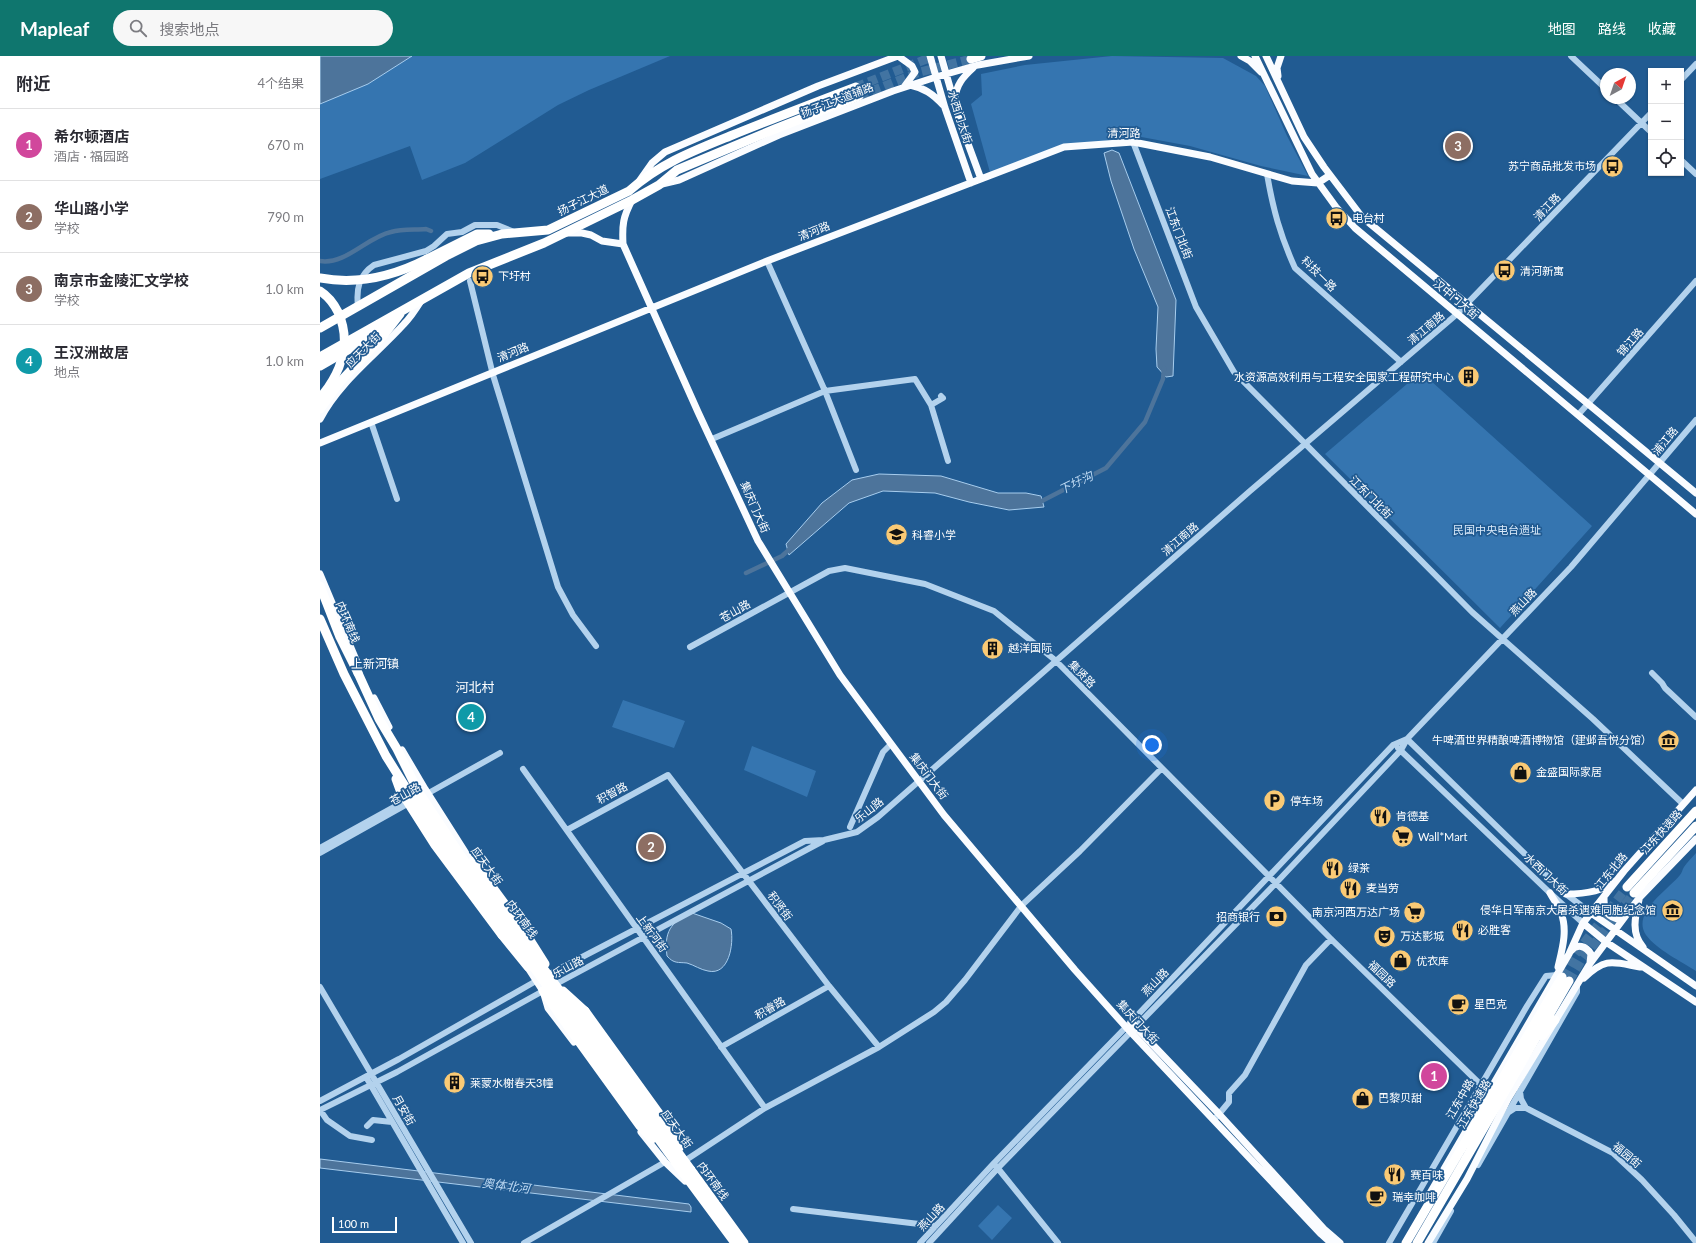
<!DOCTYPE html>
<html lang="zh">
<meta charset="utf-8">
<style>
body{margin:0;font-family:Lato,"Noto Sans SC",sans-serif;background:#f7f7f7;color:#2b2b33}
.controls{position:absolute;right:12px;top:12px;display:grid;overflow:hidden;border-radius:0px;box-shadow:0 1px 3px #0004}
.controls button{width:36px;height:36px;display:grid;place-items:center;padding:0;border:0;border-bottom:1px solid #e1e1e2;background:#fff;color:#2b2b33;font:20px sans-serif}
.compass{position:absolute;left:1280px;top:12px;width:36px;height:36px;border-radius:50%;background:#fff;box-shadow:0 1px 3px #0004;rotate:40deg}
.scale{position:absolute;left:12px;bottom:10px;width:65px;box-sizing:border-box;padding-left:4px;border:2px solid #fff;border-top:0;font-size:11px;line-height:14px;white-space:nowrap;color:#fff;-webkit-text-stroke:3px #215b92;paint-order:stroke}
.you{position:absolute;left:832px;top:689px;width:14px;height:14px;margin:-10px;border:3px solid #fff;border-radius:50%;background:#1a73e8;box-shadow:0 0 0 6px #1a73e833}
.badge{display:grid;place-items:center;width:26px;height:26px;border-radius:50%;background:#0f766e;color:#fff;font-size:13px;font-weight:700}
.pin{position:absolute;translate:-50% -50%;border:2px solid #fff;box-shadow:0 1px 4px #0006}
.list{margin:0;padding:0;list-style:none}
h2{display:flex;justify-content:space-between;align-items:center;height:52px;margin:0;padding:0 16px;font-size:17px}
h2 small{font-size:13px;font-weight:400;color:#7c7c81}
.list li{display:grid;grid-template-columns:26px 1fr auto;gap:12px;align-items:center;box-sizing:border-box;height:72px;padding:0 16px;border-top:1px solid #e1e1e2}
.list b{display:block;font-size:15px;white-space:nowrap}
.list p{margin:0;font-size:13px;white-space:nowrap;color:#7c7c81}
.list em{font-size:13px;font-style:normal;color:#7c7c81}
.icon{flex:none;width:22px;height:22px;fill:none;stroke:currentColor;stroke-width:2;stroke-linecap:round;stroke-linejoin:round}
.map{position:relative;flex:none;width:1376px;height:1187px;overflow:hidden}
header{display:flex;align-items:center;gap:24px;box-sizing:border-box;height:56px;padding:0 20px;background:#0f766e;color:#fff}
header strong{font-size:19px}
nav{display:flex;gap:22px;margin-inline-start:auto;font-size:14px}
.search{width:280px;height:36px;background:#f7f7f7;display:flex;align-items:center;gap:10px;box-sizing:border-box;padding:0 14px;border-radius:22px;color:#7c7c81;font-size:15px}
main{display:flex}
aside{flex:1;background:#fff}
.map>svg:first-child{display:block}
.green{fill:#3575b0}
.water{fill:#4d749b;stroke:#a7cdee}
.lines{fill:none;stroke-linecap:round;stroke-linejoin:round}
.canal{stroke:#4d749b;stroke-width:4.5}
.highway-tunnel{stroke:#4274a2;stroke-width:9;stroke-dasharray:9 4.5;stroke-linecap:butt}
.minor{stroke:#b3d2ed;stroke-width:6}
.major{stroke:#fafcff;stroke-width:7}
.highway{stroke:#fff;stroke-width:9}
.highway-bridge{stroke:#fff;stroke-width:9}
.labels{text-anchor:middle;stroke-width:3.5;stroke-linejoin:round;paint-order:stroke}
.street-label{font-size:11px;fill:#fff;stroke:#215b92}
.poi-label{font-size:11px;fill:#fff;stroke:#215b92;text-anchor:start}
.park-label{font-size:11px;fill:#d9eafa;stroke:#215b92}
.water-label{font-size:12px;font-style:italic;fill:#c0dbf4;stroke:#215b92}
.neighbourhood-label{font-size:12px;fill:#fff;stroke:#215b92}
.quarter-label{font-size:13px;fill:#fff;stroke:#215b92}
</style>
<header>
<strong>Mapleaf</strong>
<div class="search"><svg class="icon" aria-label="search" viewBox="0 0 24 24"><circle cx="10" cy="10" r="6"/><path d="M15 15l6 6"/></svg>搜索地点</div>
<nav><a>地图</a><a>路线</a><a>收藏</a></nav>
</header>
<main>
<aside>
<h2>附近<small>4个结果</small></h2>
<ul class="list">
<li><span class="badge" style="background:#d1479c">1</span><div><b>希尔顿酒店</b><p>酒店 · 福园路</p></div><em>670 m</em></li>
<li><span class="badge" style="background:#8d6e63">2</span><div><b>华山路小学</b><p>学校</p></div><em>790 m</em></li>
<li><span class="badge" style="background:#8d6e63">3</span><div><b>南京市金陵汇文学校</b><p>学校</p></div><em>1.0 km</em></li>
<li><span class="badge" style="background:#0f9aa8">4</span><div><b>王汉洲故居</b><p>地点</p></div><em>1.0 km</em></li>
</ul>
</aside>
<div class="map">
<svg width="1376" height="1187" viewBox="0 0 1376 1187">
<rect width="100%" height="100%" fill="#215b92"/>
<path class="green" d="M63,0H350L269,34L238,49L145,107L102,124L90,90L0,123V29Z
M792,0L903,2L936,20L945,30L967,80L988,120L941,110L870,90L816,80L744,91L671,120L651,48L662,39L661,18L705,9Z
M1101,316L1272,470L1180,572L1005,398Z
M303,644L365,665L354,692L292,671Z
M432,690L496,715L487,741L424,714Z
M1376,797V915C1362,906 1336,893 1326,879C1311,857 1348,834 1360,819C1362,817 1362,814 1364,811C1367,806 1372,802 1376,797Z
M678,1149L692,1162L672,1184L658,1170Z"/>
<path class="water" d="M0,0H92L48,28L0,48Z
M792,94L799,97L856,244L853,320L846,321L837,311L836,293L838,251L814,193L791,125L784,97Z
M559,418L621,420L678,437H706L721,440L724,451L689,454L649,446L615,437L563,435L529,447L469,499L466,488L502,447L532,424Z
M372,857L401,867L411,873C414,888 409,920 388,915C381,914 374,909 367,907C358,906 354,908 347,900C344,876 350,866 372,857Z
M0,1103L369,1148L371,1151V1156L0,1112Z"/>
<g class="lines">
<path class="canal" d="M0,205C26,209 47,181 71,176C82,173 95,174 106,173L111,175
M718,447L786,412L825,366L843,323L844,312
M426,517L462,500L472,491"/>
<path class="highway-tunnel" d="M536,31L614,0
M539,40L600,16L651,3
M1242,921L1254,900L1307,831
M1249,925L1261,905L1314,837"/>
<path class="minor" d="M1251,0L1286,33
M1361,24L1376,8
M1295,42L1331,76
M813,86L876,251L914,316L1152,556L1273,663L1363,748
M1361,104L1376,118
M947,118C953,153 960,179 975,212L1081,306
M447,205L505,335L536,414
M150,225L173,319L238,531L253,559L276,590
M38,250C36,233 39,219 54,209L106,195L114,190L127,178L142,176L155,169H177L194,176
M611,349L623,342L621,340
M1258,359L1376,225
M51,366L77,443
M392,383L505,335L595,323L611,349L628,405
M370,591L509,515L525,512L605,528L674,555L735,604L1011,883L1161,1029
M1332,617L1342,627L1345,632L1376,661
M1087,683L1246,838L1271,857
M1078,692L1230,837L1263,867
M203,713L445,1052
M105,739L180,697
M530,771L563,696L571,688
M247,774L348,719L509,930L559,991
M0,792L90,742
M0,797L91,746
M0,931L151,1187
M401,991L509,930
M46,1021L143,1187
M1200,1035L1201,1043L1206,1052
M0,1045L79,1003L216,925L485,785L504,784L537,776L558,761L930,435L1137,258L1331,57
M0,1054L77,1016L223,935L503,785
M0,1054L7,1064L30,1080L52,1084
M1189,1056L1195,1052H1206L1293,1097L1322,1124L1354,1159L1376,1186
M894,1064L909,1046V1037L925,1019L986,909L1011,883
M47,1070L53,1064L72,1066
M366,1104L445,1052L559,991L614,956L626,946L645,924L702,849L760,795L841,713
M1158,1109L1257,936V929
M676,1110L738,1187
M473,1153L616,1170
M204,1187L345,1106
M600,1187L674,1107L811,966L1073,689L1087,683
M609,1187L678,1112L956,827L1081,694L1087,683L1251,511L1376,364
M1069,1187L1207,950L1226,920L1237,919
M1113,1187L1131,1155"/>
<path class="major" d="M578,0L592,10L595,16L584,31
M610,0L625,52L651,127
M621,0L640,66L661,123
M921,0L930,5L941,16
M935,0L992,118L1016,151L1035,172L1376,458
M946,0L984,81L1004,111L1042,161L1376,437
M958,20L957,12L961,0
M590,29C604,32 613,38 623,49
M635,43C636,29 643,21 653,12
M320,124L332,107L345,96L498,30L578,0
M342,128L359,124L459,79L573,35L616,21L658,9L709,0
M312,144C303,161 302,169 303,188L378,356L438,485L520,619L624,759L755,914L806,971L1001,1178L1011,1187
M245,177H262L271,179L282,185L303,188
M0,363C20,325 56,299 84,268C91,261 96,253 101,245
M0,387L447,205L744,91L813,86L890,101L972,125L998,127L1010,119
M0,518L37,606
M54,642L69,671
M82,694L105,733L152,807
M1230,837C1233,843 1239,850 1241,857C1248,874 1242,894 1238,911
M1246,838C1260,838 1282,836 1293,826
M1284,841C1284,852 1284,859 1297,863L1304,860
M1319,844C1315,861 1311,877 1323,891
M1271,857L1376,930
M1263,867L1286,886L1376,946
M1251,895C1257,887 1266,890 1271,898L1270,907
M205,907L223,935L228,952L254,986
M1264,922C1286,901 1293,906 1320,911
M811,966L899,1058L1005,1174L1020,1187
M321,1076L345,1106L365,1125
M1106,1144L1249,898L1263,867L1304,815L1376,734
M1108,1187L1147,1123L1188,1043L1269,909L1319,842L1376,783"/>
<path class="highway" d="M651,3L661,0
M107,203L157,178H169
M0,272L126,200L156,185L182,178L228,174L309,135C339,108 373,95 410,80C452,63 494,47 536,31
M0,301L149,217L224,187L312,144L339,129L357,114L455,73L539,40
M0,310L38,288L65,268
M0,353L19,327L63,280L80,258
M0,530L20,581L38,617
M1307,831L1376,755
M1314,837L1376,770
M201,870L225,908
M182,879L208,911
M223,935L247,969
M243,935L265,955
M1222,980L1235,964
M371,1114L424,1187
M364,1118L415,1187
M1086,1187L1242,921
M1097,1187L1249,925"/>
<path class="highway-bridge" d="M0,222C37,229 74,220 107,203
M0,235C8,240 14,248 18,256C32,287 21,317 0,342
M0,563L24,618L66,700L103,759L364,1118
M38,617L59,663L77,693L98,735L141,800L371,1114
M76,723L80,734L115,789L182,879
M153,805L201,870
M265,955L348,1070L359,1092
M247,969L320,1070L332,1083"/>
</g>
<defs>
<symbol id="bus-disc" viewBox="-11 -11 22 22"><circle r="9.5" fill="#faca75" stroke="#215b92"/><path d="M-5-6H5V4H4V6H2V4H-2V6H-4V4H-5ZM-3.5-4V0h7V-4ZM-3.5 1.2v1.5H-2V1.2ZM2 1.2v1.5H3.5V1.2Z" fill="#111"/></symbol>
<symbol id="building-disc" viewBox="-11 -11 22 22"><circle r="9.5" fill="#faca75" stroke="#215b92"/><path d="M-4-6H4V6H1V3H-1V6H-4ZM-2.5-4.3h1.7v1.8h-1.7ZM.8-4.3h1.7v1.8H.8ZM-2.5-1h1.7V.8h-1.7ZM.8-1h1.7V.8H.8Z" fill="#111"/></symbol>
<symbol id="school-disc" viewBox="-11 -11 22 22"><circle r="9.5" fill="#faca75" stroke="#215b92"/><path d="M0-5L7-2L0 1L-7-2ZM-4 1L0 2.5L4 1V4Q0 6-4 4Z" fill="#111"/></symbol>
<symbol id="museum-disc" viewBox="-11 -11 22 22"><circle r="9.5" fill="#faca75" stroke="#215b92"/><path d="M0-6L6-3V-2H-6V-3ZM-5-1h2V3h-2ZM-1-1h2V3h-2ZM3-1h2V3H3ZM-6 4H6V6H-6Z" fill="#111"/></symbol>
<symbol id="shop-disc" viewBox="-11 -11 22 22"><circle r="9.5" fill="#faca75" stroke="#215b92"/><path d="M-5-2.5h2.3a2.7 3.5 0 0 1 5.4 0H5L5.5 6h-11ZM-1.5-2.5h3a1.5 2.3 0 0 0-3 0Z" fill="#111"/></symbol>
<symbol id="parking-disc" viewBox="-11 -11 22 22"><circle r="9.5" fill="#faca75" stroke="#215b92"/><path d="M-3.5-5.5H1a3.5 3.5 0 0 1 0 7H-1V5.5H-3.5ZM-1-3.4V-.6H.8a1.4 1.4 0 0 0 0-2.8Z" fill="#111"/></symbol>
<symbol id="restaurant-disc" viewBox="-11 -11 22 22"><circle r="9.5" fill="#faca75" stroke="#215b92"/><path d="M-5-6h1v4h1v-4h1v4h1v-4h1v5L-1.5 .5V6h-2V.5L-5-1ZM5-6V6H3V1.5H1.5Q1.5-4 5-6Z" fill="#111"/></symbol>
<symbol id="supermarket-disc" viewBox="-11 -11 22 22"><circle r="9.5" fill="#faca75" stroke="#215b92"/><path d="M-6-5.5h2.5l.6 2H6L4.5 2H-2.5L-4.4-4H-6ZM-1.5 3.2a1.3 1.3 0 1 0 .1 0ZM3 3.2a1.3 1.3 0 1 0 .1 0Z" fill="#111"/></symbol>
<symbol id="bank-disc" viewBox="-11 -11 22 22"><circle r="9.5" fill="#faca75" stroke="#215b92"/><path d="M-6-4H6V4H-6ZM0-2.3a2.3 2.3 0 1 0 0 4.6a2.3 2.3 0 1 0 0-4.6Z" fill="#111"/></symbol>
<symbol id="theatre-disc" viewBox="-11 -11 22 22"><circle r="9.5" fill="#faca75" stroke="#215b92"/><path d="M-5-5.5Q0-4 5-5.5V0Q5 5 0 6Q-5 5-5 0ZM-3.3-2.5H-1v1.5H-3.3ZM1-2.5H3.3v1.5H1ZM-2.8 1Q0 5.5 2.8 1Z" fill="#111"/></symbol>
<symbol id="cafe-disc" viewBox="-11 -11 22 22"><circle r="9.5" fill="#faca75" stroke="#215b92"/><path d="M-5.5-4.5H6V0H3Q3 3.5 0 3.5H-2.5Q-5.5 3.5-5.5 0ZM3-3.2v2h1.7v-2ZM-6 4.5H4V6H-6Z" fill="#111"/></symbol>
</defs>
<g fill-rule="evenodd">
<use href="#bus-disc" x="1280" y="98" width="25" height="25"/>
<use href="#bus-disc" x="1004" y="150" width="25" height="25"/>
<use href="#bus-disc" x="1172" y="202" width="25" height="25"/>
<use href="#bus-disc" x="150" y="208" width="25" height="25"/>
<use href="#building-disc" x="1136" y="308" width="25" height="25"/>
<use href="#school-disc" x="564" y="466" width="25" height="25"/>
<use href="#building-disc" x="660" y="580" width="25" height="25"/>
<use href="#museum-disc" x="1336" y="672" width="25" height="25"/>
<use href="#shop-disc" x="1188" y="704" width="25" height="25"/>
<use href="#parking-disc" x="942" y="732" width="25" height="25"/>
<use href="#restaurant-disc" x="1048" y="748" width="25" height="25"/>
<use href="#supermarket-disc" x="1070" y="768" width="25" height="25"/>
<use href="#restaurant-disc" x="1000" y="800" width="25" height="25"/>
<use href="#restaurant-disc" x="1018" y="820" width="25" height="25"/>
<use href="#museum-disc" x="1340" y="842" width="25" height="25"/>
<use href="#supermarket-disc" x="1082" y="844" width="25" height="25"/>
<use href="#bank-disc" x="944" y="848" width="25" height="25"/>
<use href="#restaurant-disc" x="1130" y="862" width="25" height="25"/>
<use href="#theatre-disc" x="1052" y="868" width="25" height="25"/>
<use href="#shop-disc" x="1068" y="892" width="25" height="25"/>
<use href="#cafe-disc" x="1126" y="936" width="25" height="25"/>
<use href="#building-disc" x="122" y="1014" width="25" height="25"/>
<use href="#shop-disc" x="1030" y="1030" width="25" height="25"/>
<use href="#restaurant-disc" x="1062" y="1106" width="25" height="25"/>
<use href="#cafe-disc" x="1044" y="1128" width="25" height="25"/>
</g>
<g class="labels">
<g class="street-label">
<text transform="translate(517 44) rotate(-21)" y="4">扬子江大道辅路</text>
<text transform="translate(640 61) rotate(72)" y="4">水西门大街</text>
<text x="804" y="81">清河路</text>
<text transform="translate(263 144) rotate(-26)" y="4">扬子江大道</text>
<text transform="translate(1227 151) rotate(-46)" y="4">清江路</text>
<text transform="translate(494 175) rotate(-21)" y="4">清河路</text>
<text transform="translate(859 177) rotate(69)" y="4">江东门北街</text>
<text transform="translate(999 218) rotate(45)" y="4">科技一路</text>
<text transform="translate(1136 243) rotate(40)" y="4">汉中门大街</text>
<text transform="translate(1106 272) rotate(-40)" y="4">清江南路</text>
<text transform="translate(1310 286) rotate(-49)" y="4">锦江路</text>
<text transform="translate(43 294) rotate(-45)" y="4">应天大街</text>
<text transform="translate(193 296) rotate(-22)" y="4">清河路</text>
<text transform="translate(1345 385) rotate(-50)" y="4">浦江路</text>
<text transform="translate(1051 441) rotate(45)" y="4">江东门北街</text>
<text transform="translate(435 451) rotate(66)" y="4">集庆门大街</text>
<text transform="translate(860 483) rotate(-41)" y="4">清江南路</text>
<text transform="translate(1203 546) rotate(-46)" y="4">燕山路</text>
<text transform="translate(415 555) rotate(-29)" y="4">苍山路</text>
<text transform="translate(28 566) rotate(67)" y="4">内环南线</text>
<text transform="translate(762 618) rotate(46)" y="4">集贤路</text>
<text transform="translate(609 720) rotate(53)" y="4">集庆门大街</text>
<text transform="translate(292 737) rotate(-28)" y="4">积智路</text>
<text transform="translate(85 738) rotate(-29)" y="4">苍山路</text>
<text transform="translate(549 754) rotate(-38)" y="4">乐山路</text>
<text transform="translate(1341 776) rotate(-48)" y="4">江东快速路</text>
<text transform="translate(167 810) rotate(54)" y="4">应天大街</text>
<text transform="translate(1291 815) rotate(-51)" y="4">江东北路</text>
<text transform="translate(1226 818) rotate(43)" y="4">水西门大街</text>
<text transform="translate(460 850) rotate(53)" y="4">积贤街</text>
<text transform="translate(202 863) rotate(54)" y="4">内环南线</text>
<text transform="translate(332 877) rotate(54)" y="4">上新河街</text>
<text transform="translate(248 911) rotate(-28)" y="4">乐山路</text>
<text transform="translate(1062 918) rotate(44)" y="4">福园路</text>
<text transform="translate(835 926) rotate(-46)" y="4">燕山路</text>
<text transform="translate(450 952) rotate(-30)" y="4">积睿路</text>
<text transform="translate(818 966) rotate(47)" y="4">集庆门大街</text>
<text transform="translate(1140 1043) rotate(-60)" y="4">江东中路</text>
<text transform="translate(1154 1048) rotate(-60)" y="4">江东快速路</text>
<text transform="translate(84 1054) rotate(60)" y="4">月安街</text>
<text transform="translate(357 1073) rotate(54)" y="4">应天大街</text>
<text transform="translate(1307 1099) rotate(40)" y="4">福园街</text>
<text transform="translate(393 1125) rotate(54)" y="4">内环南线</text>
<text transform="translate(611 1161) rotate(-47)" y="4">燕山路</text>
</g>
<g class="poi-label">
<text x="1276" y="114" text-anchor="end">苏宁商品批发市场</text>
<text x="1032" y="166">电台村</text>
<text x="1200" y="219">清河新寓</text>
<text x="178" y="224">下圩村</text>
<text x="1134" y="325" text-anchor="end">水资源高效利用与工程安全国家工程研究中心</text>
<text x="592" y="483">科睿小学</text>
<text x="688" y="596">越洋国际</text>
<text x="1332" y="688" text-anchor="end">牛啤酒世界精酿啤酒博物馆（建邺吾悦分馆）</text>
<text x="1216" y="720">金盛国际家居</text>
<text x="970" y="749">停车场</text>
<text x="1076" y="764">肯德基</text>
<text x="1098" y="785">Wall*Mart</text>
<text x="1028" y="816">绿茶</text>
<text x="1046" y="836">麦当劳</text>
<text x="1336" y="858" text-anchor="end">侵华日军南京大屠杀遇难同胞纪念馆</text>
<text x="1080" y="860" text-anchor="end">南京河西万达广场</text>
<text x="940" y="865" text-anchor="end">招商银行</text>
<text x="1158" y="878">必胜客</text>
<text x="1080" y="884">万达影城</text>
<text x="1096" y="909">优衣库</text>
<text x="1154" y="952">星巴克</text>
<text x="150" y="1031">莱蒙水榭春天3幢</text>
<text x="1058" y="1046">巴黎贝甜</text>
<text x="1090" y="1123">赛百味</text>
<text x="1072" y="1145">瑞幸咖啡</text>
</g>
<g class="park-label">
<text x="1177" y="478">民国中央电台遗址</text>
</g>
<g class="water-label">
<text transform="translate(756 427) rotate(-26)" y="4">下圩沟</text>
<text transform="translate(186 1130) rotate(7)" y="4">奥体北河</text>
</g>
<g class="neighbourhood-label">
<text x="55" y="612">上新河镇</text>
</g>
<g class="quarter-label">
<text x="155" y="636">河北村</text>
</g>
</g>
</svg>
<div class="controls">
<button>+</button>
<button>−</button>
<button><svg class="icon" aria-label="locate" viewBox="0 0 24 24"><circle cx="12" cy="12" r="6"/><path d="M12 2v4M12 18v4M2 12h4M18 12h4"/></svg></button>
</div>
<svg class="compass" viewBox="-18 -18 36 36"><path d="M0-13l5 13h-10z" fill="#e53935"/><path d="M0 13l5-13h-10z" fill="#7c7c81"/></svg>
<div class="scale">100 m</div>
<div class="you"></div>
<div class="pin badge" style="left:1114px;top:1020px;background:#d1479c">1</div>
<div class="pin badge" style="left:331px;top:791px;background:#8d6e63">2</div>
<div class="pin badge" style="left:1138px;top:90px;background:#8d6e63">3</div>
<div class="pin badge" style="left:151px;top:661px;background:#0f9aa8">4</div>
</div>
</main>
